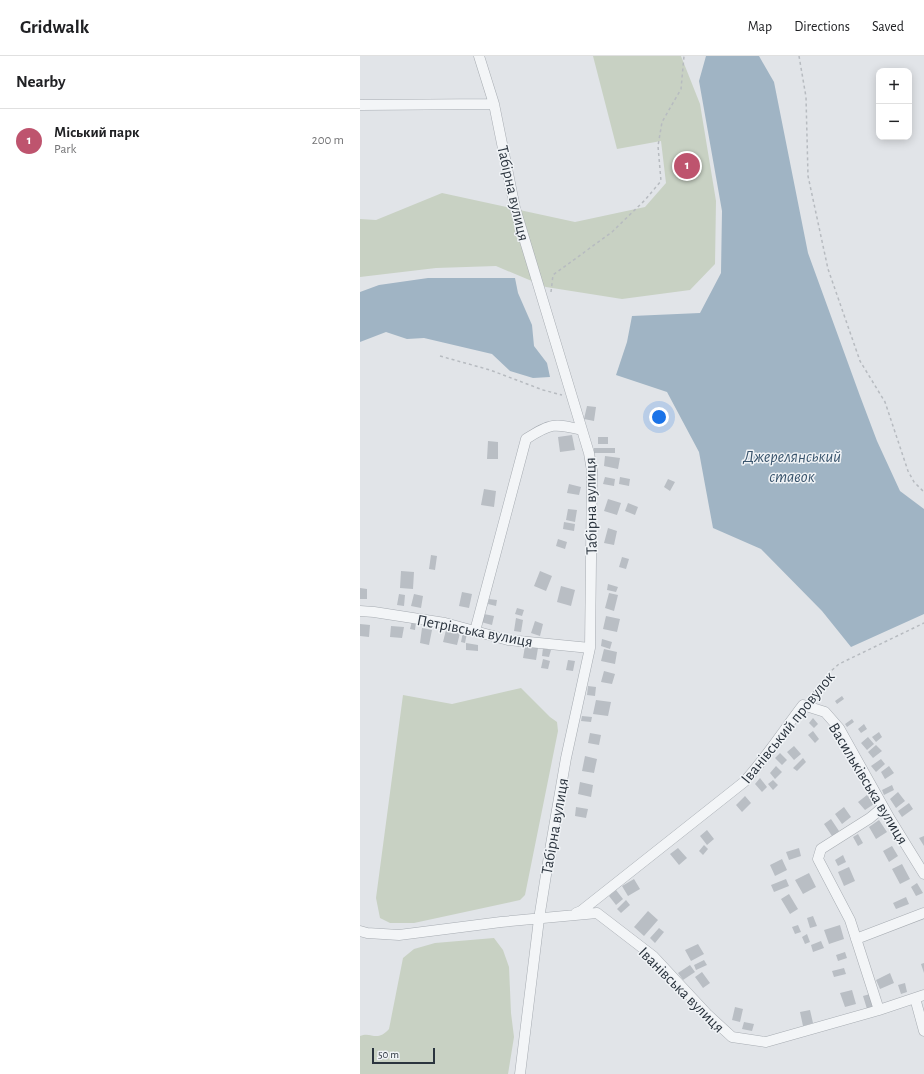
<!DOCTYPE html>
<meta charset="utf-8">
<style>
body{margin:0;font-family:"Alegreya Sans",sans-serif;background:#f2f2f2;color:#202124}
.controls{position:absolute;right:12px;top:12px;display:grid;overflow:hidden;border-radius:8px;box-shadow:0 2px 10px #0003}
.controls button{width:36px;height:36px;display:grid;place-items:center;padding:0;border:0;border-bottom:1px solid #e0e0e0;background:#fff;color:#202124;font:20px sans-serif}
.scale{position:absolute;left:12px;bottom:10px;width:63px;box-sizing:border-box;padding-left:4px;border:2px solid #2b343e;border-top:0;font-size:11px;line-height:14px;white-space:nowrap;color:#2b343e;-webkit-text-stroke:3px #f0f3f6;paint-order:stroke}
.you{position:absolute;left:299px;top:361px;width:14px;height:14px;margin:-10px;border:3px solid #fff;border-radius:50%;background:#1a73e8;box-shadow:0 0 0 6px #1a73e833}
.badge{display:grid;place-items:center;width:26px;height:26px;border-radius:50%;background:#be546e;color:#fff;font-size:13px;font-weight:700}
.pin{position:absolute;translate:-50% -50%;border:2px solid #fff;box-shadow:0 1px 4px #0006}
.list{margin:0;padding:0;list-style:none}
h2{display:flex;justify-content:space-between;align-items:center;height:52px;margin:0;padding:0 16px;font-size:17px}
h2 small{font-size:13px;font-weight:400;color:#757577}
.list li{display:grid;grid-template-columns:26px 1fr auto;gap:12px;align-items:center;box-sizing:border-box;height:64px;padding:0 16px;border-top:1px solid #e0e0e0}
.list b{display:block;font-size:15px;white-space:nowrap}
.list p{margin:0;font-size:13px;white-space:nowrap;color:#757577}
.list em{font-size:13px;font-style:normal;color:#757577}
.map{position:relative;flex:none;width:564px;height:1018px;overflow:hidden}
header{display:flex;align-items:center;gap:24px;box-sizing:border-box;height:56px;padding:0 20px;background:#fff;border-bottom:1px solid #e0e0e0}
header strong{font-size:19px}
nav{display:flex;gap:22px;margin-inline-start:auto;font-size:14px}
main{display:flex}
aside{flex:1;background:#fff}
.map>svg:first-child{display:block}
.green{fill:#c8d1c3}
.water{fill:#a0b4c4}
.building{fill:#b9bec4}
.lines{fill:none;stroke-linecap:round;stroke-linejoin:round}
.minor-casing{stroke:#a7acb2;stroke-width:11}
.path{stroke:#b7bbc0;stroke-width:1.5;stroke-dasharray:3 3;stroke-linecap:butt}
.minor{stroke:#f3f5f7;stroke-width:10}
.labels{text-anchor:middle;stroke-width:3;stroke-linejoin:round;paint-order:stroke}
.street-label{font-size:16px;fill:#2b343e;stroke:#f0f3f6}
.water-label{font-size:17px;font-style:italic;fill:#3a556d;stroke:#f0f3f6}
</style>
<header>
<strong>Gridwalk</strong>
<nav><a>Map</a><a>Directions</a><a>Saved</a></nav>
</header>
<main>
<aside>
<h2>Nearby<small></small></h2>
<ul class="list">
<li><span class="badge">1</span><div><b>Міський парк</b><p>Park</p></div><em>200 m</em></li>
</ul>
</aside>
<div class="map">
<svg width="564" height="1018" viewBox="0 0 564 1018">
<rect width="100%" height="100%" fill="#e1e4e8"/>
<path class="green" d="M233,0H321L340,48L356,145L355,208L330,234L262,243L186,231L136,210L76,212L0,221V163L16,164L82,137L215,166L285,151L306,127L301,85L257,93Z
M161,632L190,661L197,666L198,675L165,839L160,844L151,846L54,867H30L20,862L16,842L43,639L92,648Z
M134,882L143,894L149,911L151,957L154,981L148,1018H0V980C12,975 16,987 29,973L43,902L54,893L75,887Z"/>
<path class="water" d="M346,0H399L414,26L448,197L500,340L517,385L540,435L564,453V558L491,591L462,555L401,493L353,472L339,396L307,336L256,319L267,286L272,260L340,257L361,217L362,155L339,25Z
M68,222H155L158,237L172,269L174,290L187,307L190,321L173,322L150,315L132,298L64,282L47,283L26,276L0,286V236L19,229Z"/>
<path class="building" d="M227,350L236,351L234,365L224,363Z
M212,379L215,394L200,396L198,381Z
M238,381H248V388H238Z
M128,385L138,386V403H127Z
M234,392H255V397H234Z
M245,400L260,402L258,413L244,410Z
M245,421L255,423L254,430L243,428Z
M260,421L270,423L269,430L259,428Z
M308,423L315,426L310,435L304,431Z
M209,428L221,431L219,439L207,437Z
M124,433L136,435L134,451L121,449Z
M248,443L261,447L257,459L244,455Z
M268,447L278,451L275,459L265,455Z
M208,453L217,454L215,466L206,464Z
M204,466L215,468L214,475L203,473Z
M248,472L257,475L254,489L244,487Z
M198,483L207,486L205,493L196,490Z
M71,499L77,500L75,514L69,513Z
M262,501L269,503L266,513L259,511Z
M41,515L54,516L53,533L40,532Z
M180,515L192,520L186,535L174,530Z
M248,528L258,531L256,536L247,534Z
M201,530L215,534L211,550L197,546Z
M0,532L7,533V543H0Z
M102,536L112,538L109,552L99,550Z
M249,537L258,539L254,555L245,552Z
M39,538L45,539L44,550L37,549Z
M54,538L63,540L61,552L51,550Z
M129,543L137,544L136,550L128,548Z
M157,552L164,554L162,560L155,558Z
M124,558L134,560L132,569L121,566Z
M246,560L260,563L257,576L243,573Z
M156,562L163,564L161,576L154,575Z
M52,565L56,566L55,574L50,573Z
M175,565L183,568L180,580L171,577Z
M0,568L10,569L9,581L0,580Z
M31,570L44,571L42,582L30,581Z
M62,572L72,574L69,589L60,587Z
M86,574L100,577L97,589L83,586Z
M103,576L107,577L105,587L101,586Z
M242,583L252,586L250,593L241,590Z
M106,587L118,589V595L106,594Z
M165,590L178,592L176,604L163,602Z
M183,592L191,594L189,601L182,600Z
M244,593L257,596L255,608L241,605Z
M183,603L190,605L188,613L181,612Z
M208,604L215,605L213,615L206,614Z
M244,615L255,618L252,628L241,626Z
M228,630L236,631L235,640L227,639Z
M482,640L484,643L477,648L475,645Z
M236,644L251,646L248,660L233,658Z
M222,660L232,661L231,666L221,665Z
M453,662L458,668L454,672L449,667Z
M492,663L494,666L487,671L485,668Z
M504,668L507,673L501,677L498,673Z
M453,675L459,683L455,687L448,679Z
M519,676L522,681L516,686L512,681Z
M230,677L241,679L239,689L228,687Z
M508,681L514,688L507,694L501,687Z
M516,689L522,695L513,702L508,696Z
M434,690L441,698L434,704L427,696Z
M420,697L427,704L422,709L415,702Z
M225,700L237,703L234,717L222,715Z
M443,702L446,706L437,715L433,712Z
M521,703L525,708L516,716L511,710Z
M416,710L422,716L415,723L410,717Z
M529,710L534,717L525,723L521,716Z
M400,722L407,731L402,736L395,728Z
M413,724L418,729L413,734L408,728Z
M220,726L233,729L231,741L218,738Z
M532,729L534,734L524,739L522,734Z
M538,736L545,745L536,752L530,743Z
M507,739L514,748L505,754L498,746Z
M385,740L391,747L382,756L376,749Z
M549,747L553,753L542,761L538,755Z
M216,751L228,753L226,762L215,760Z
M484,751L491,761L482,768L475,758Z
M471,763L479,775L472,780L464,768Z
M519,764L527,776L516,783L509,771Z
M347,774L354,783L347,789L340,780Z
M498,778L503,787L498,790L493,781Z
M564,780V790L559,782Z
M344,789L348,793L343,799L339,795Z
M532,790L538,800L529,806L523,795Z
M318,792L327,802L319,809L310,798Z
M439,792L441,800L429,804L426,796Z
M483,799L486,806L478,810L475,804Z
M422,803L427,814L415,820L410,809Z
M542,808L550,823L540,828L532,813Z
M489,811L495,825L484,830L478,816Z
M449,817L456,831L443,838L435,824Z
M274,823L280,833L268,840L262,830Z
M426,823L429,830L414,836L411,829Z
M557,827L563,837L556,840L551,831Z
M256,834L263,843L256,849L249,840Z
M429,838L438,853L430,858L421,843Z
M546,841L549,848L536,853L533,847Z
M266,844L270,849L261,857L257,853Z
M288,855L298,864L284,880L274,871Z
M453,860L457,870L450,872L447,862Z
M438,869L441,876L435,878L432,871Z
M480,869L484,883L469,888L464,874Z
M299,872L304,876L295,887L290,882Z
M447,878L450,886L445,888L442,881Z
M461,885L464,892L453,896L451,889Z
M338,888L344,898L331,905L325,894Z
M485,896L487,902L478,905L476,899Z
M344,904L347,909L336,914L334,909Z
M564,907V917L561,908Z
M330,909L335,916L323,924L318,917Z
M484,912L486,918L474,921L472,915Z
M342,916L350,927L343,932L335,921Z
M530,917L534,927L520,933L516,924Z
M545,927L547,936L541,938L538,929Z
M492,934L496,948L485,951L480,937Z
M510,938L513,951L507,953L503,940Z
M375,951L383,953L380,966L372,964Z
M450,954L453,967L443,970L440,956Z
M384,966L394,968L392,975L382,973Z"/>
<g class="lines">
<defs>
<path id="minor" d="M119,0L134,48L155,152L229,397L232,415L230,592L206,702L189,800L179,863L160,1018
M0,49L134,48
M0,555L14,556L85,567L148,584L230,592
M115,575L166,383C191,367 194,367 222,374
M216,857L221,855L384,726C406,702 423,675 443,649L465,656L479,672L530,763L564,818
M0,875L7,877L39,879L141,866L237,857L293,900L347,958L372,981L406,986L519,954L564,939
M496,883L564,857
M555,942L564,975
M519,954L490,864L458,803L461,793L510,762L523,751"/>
</defs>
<use href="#minor" class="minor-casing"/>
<path class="path" d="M439,0L446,41L448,120L468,213L500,305L525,346L548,415L554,426L564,436
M191,236L193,219L252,176L285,144L301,125L298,90L302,66L321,33L324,0
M80,300L130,314L183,334L202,339
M449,642L471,615L479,608L564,567"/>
<use href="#minor" class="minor"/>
</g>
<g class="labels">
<g class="street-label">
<text transform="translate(154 137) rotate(77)" y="6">Табірна вулиця</text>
<text transform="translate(230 450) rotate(-91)" y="6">Табірна вулиця</text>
<text transform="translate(115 574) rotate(11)" y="6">Петрівська вулиця</text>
<text transform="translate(427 671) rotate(-51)" y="6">Іванівський провулок</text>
<text transform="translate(509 727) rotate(59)" y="6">Васильківська вулиця</text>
<text transform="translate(194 770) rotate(-80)" y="6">Табірна вулиця</text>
<text transform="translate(322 933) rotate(45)" y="6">Іванівська вулиця</text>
</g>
<g class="water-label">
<text x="432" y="406">Джерелянський<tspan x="432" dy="20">ставок</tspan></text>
</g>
</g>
</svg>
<div class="controls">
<button>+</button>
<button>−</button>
</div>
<div class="scale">50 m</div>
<div class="you"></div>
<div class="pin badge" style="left:327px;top:110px">1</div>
</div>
</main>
